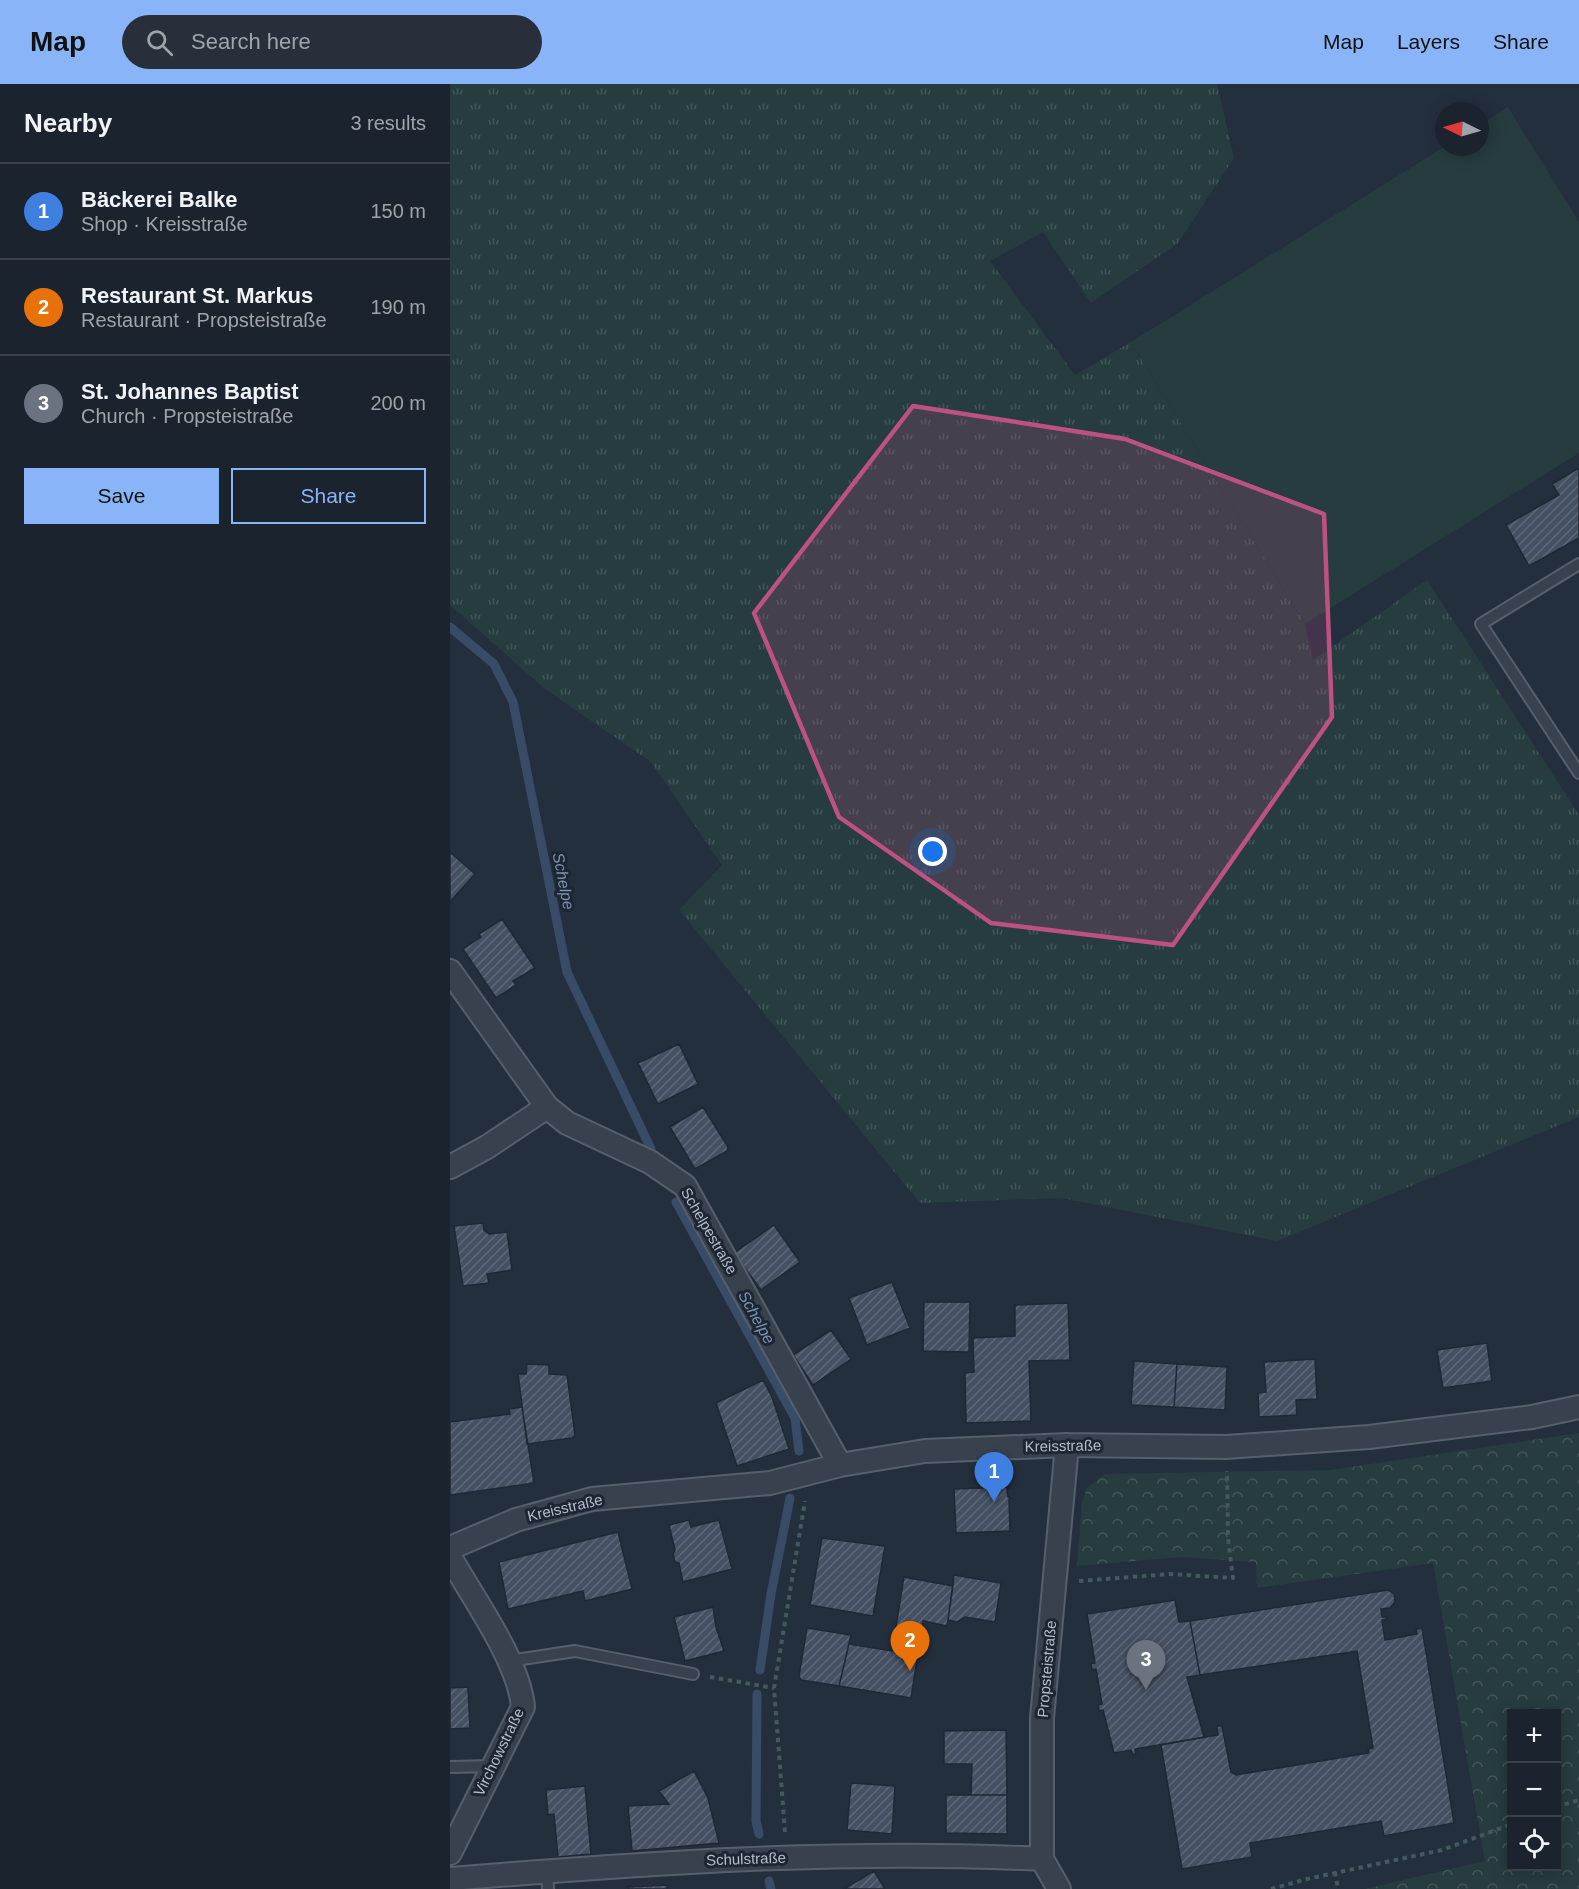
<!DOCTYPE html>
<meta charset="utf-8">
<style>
body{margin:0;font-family:Helvetica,sans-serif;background:#282f3a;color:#f1f3f6}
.controls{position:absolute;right:18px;bottom:18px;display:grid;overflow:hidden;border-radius:0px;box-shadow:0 3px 15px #0003}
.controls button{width:54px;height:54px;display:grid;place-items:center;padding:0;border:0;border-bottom:2px solid #39404a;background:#1b232e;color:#f1f3f6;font:30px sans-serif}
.compass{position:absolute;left:985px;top:18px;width:54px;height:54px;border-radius:50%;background:#1b232e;box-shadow:0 3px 15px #0003;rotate:275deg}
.you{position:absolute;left:483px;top:768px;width:21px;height:21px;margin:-15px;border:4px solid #fff;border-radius:50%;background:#1a73e8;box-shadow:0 0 0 9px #1a73e833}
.badge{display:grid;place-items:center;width:39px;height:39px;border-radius:50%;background:#8ab4f8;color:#fff;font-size:20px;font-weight:700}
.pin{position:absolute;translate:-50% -50px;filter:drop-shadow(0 2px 3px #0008)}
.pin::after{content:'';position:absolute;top:32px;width:21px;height:18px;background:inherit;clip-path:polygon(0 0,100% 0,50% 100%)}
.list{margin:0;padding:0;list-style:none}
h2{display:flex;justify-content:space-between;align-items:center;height:78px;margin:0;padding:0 24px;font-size:26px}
h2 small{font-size:20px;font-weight:400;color:#a0a4aa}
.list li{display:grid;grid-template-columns:39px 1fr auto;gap:18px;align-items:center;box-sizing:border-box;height:96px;padding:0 24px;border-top:2px solid #39404a}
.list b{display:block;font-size:22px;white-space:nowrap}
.list p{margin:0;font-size:20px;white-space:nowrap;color:#a0a4aa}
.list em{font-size:20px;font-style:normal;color:#a0a4aa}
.actions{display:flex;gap:12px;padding:18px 24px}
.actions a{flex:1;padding:14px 0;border:2px solid #8ab4f8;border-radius:0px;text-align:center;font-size:21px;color:#8ab4f8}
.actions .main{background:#8ab4f8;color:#111}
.icon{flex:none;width:33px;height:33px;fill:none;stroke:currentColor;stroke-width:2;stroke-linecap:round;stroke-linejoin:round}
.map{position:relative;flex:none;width:1129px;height:1805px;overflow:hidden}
header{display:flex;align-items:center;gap:36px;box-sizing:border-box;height:84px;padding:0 30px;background:#8ab4f8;color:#111}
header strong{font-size:28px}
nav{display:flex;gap:33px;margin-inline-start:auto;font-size:21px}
.search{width:420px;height:54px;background:#282f3a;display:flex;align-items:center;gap:15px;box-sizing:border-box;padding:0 21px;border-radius:33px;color:#a0a4aa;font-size:22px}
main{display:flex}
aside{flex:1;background:#1b232e}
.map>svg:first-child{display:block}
.grass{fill:url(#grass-tufts)}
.forest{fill:url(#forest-crowns);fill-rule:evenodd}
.garden{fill:#263c3f}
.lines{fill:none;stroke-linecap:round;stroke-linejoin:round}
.stream{stroke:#394c67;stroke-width:9}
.building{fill:url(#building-hatch);stroke:#1f2835;stroke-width:1.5}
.service-casing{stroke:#565f6c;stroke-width:14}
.minor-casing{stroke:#565f6c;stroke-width:26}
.path{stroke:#44595c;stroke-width:4;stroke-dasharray:4.5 4.5;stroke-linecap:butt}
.service{stroke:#38414e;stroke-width:10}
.minor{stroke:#38414e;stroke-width:22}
.marked{fill:#bd5182;fill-opacity:0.2;stroke:#bd5182;stroke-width:4.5;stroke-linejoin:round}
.labels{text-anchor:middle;stroke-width:6;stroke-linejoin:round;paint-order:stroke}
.street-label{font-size:15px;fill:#b4bcc9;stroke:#1d2633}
.water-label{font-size:16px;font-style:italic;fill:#7c92b1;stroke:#1d2633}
</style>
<header>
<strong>Map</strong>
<div class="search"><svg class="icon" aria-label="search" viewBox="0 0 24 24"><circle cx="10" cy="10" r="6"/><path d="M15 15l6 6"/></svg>Search here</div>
<nav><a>Map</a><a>Layers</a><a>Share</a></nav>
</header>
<main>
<aside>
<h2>Nearby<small>3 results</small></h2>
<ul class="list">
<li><span class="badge" style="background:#3f7fe0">1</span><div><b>Bäckerei Balke</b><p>Shop · Kreisstraße</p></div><em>150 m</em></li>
<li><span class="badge" style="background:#e8710a">2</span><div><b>Restaurant St. Markus</b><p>Restaurant · Propsteistraße</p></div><em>190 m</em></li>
<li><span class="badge" style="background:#6b7280">3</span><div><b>St. Johannes Baptist</b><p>Church · Propsteistraße</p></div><em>200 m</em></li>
</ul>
<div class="actions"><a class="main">Save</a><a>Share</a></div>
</aside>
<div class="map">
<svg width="1129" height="1805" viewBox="0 0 1129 1805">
<defs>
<pattern id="grass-tufts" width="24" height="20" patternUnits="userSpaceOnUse" patternTransform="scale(1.5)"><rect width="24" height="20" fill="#263c3f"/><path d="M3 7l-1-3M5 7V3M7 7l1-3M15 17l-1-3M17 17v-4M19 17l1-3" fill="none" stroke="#435659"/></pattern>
<pattern id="forest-crowns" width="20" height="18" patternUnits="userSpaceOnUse" patternTransform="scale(1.5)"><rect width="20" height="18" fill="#263c3f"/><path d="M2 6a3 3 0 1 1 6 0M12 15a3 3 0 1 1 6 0" fill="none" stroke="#435659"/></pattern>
<pattern id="building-hatch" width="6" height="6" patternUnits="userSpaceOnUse" patternTransform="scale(1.5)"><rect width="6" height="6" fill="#455162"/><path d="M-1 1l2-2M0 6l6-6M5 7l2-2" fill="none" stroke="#5d6877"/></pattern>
</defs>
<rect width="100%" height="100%" fill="#242f3e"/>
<path class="grass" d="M0,0H767L784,74L728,159L641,219L593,148L540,177L625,291L681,258L855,540L863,576L977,496L1129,731V1033L827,1157L612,1114L470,1119L229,826L272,781L201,678L95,605L0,521Z"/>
<path class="forest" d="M1129,1349V1805H915L1035,1777L983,1479L807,1504L806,1478L730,1473L627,1482L632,1418L637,1404L655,1390L881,1386ZM1062,1630H1106V1782H1062Z"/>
<path class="garden" d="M1058,23L1129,138V369L855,540L681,258L994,63H1030V41Z"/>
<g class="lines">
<path class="stream" d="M0,543L44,580L63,618L117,888L201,1065
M226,1118L345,1334L349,1367
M310,1586L321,1510L340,1414
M307,1610L306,1737L309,1750
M319,1797L321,1805"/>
</g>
<path class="building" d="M1129,384V454L1079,482L1056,441L1109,411L1102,400Z
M0,768L25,790L0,818Z
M52,835L85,884L63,897L66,901L46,914L13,865L31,853L29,850Z
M229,960L248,1000L208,1020L188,979Z
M253,1023L278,1063L277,1067L245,1085L220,1043Z
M33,1139L34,1146L39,1150L57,1148L62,1186L37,1190L39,1199L13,1202L4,1142Z
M324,1141L350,1178L311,1206L284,1169Z
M442,1198L460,1244L417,1261L399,1214Z
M474,1218H520L519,1268L473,1267Z
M618,1219L620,1276L579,1277L581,1337L516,1339L515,1289L524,1288L523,1254L565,1252V1221Z
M381,1246L401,1275L363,1301L343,1271Z
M1037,1259L1042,1297L993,1304L987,1266Z
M865,1275L867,1315L846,1316L847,1331L809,1333L808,1309L816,1308L814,1278Z
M684,1277L727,1280L724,1323L681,1321Z
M77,1280L99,1281V1290L117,1291L125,1351L122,1354L77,1360L68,1290H76Z
M727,1280L777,1283L775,1326L724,1323Z
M313,1296L322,1313L339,1365L287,1382L266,1319Z
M72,1323L84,1399L0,1411V1338L60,1330L59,1325Z
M561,1403L557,1405L558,1413L562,1414L559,1415L560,1447L506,1449L504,1405Z
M239,1436L241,1443L269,1436L282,1485L233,1498L229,1479L225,1478L223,1470L225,1466L219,1441Z
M168,1448L182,1505L135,1517L133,1507L58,1525L49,1478Z
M372,1454L435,1462L423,1532L360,1521Z
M504,1491L551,1499L545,1538L515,1533L507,1538L498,1536Z
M454,1493L503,1502L497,1542L473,1537L461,1614L389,1602L399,1560L442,1567Z
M938,1506L944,1510L945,1518L940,1524L931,1525L932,1533H936L937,1535L932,1536L935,1556L967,1550L966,1545L972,1544L1004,1739L934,1752L931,1737L800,1759L802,1773L732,1785L711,1661L768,1651L767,1642H772L781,1688L786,1691L919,1669L918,1665L923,1664L907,1567L750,1591L740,1537Z
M725,1516L729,1538L740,1537L750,1591L737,1593L754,1653L685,1665L686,1670L683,1671L681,1666L664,1669L653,1626L649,1627L648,1621L652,1620L646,1585L642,1586L641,1580L645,1579L637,1530Z
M263,1523L266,1543L274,1567L235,1577L224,1533Z
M357,1544L401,1551L389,1602L351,1596L349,1592Z
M18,1603L20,1644L0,1645V1604Z
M556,1646L557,1711H521L522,1680H494V1647Z
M244,1687L258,1714L269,1759L182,1767L178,1722L219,1720L209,1707Z
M401,1699L445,1702L442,1750L397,1746Z
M135,1702L141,1770L108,1773L104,1730L98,1731L96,1706Z
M496,1711H557V1750L496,1749Z
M424,1787L435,1805H394Z
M217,1801V1805H179L178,1803Z"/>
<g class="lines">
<defs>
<path id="service" d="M1129,480L1031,540L1129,689
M59,1577L125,1567L243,1590
M0,1683L44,1682
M97,1787L98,1805"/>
<path id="minor" d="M0,887L97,1023L117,1039L200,1078L235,1102L390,1381
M0,1083L37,1063L97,1023
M0,1464L66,1436L142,1415L320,1399L390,1381L475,1367L617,1361L776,1363L919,1353L1082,1333L1129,1323
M0,1473C23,1514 69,1577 73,1623L0,1769
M0,1795C197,1779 394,1765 592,1775
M609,1805L592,1775V1634L617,1361"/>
</defs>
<use href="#service" class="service-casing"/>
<use href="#minor" class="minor-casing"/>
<path class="path" d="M629,1497L720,1490L783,1494L778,1454L777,1387
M260,1593L324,1604
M1106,1723L1129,1716
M335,1748L324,1604L355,1417
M885,1788L888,1805
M821,1805L857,1795L992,1766L1062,1740"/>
<use href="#service" class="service"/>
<use href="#minor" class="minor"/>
</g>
<path class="marked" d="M463,322L675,355L874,430L882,633L723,861L541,839L389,733L304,529Z"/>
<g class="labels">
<g class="street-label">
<text transform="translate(259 1147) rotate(60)" y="5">Schelpestraße</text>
<text transform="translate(613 1362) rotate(-1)" y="5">Kreisstraße</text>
<text transform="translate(115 1424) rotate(-13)" y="5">Kreisstraße</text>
<text transform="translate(597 1585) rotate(-85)" y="5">Propsteistraße</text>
<text transform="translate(49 1668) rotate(-64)" y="5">Virchowstraße</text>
<text transform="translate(296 1775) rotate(-2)" y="5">Schulstraße</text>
</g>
<g class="water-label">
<text transform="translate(114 797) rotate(79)" y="6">Schelpe</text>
<text transform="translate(307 1233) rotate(61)" y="6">Schelpe</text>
</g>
</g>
</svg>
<div class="controls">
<button>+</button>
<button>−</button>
<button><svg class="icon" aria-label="locate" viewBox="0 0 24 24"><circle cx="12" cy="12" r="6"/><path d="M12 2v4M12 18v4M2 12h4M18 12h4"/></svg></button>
</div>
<svg class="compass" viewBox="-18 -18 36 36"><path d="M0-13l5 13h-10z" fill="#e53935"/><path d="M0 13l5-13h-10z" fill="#a0a4aa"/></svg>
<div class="you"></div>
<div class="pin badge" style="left:544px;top:1418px;background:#3f7fe0">1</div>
<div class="pin badge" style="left:460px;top:1587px;background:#e8710a">2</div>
<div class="pin badge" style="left:696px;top:1606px;background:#6b7280">3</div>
</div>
</main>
